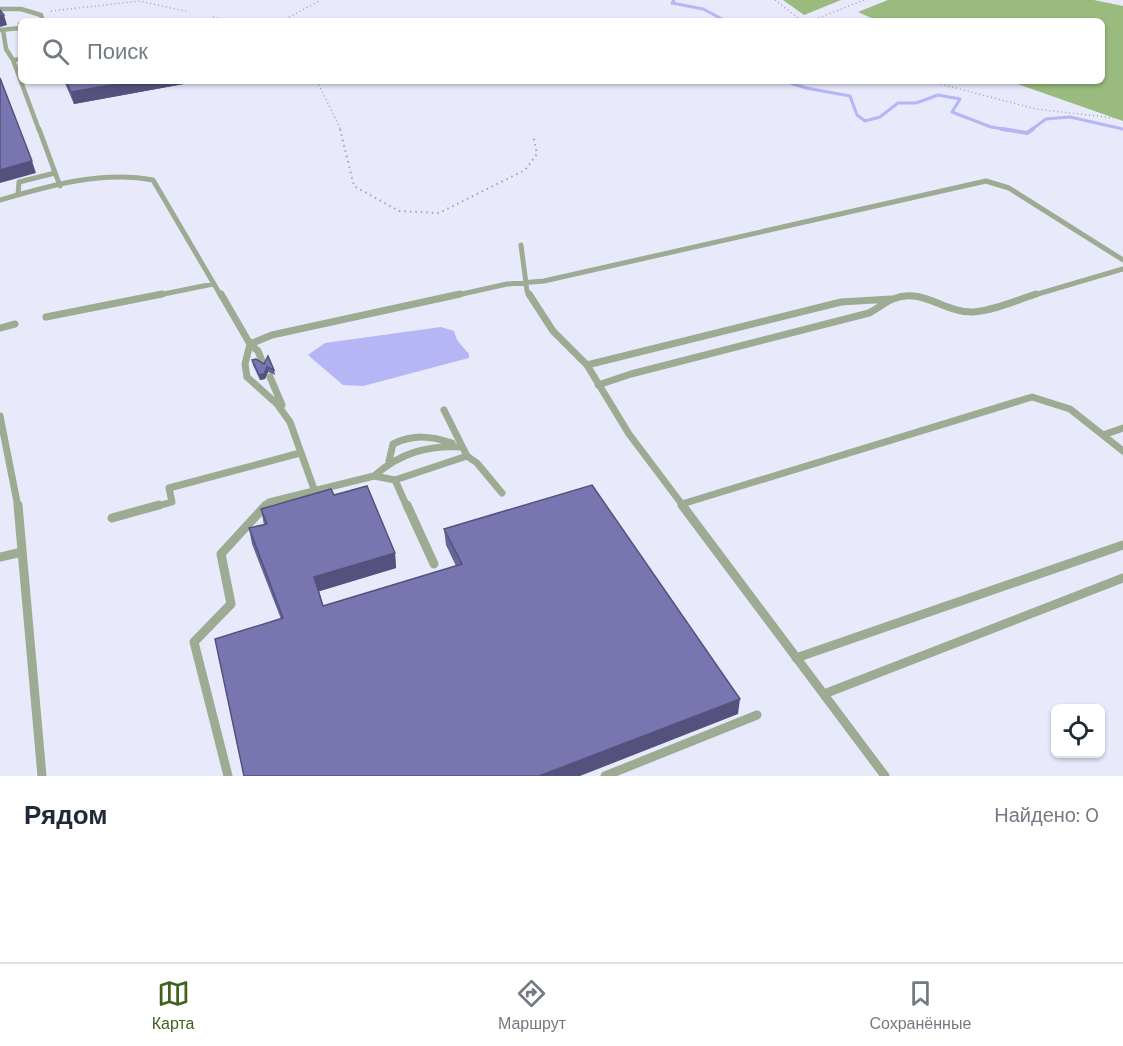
<!DOCTYPE html>
<html lang="ru">
<meta charset="utf-8">
<style>
body{margin:0;font-family:"DM Sans",sans-serif;background:#f2f2f3;color:#1f2937}
.controls{position:absolute;right:18px;bottom:18px;display:grid;overflow:hidden;border-radius:9px;box-shadow:0 2px 4px #0004}
.controls button{width:54px;height:54px;display:grid;place-items:center;padding:0;border:0;border-bottom:2px solid #e0e1e3;background:#fff;color:#1f2937;font:30px sans-serif}
.list{margin:0;padding:0;list-style:none}
h2{display:flex;justify-content:space-between;align-items:center;height:78px;margin:0;padding:0 24px;font-size:26px}
h2 small{font-size:20px;font-weight:400;color:#747a83}
.icon{flex:none;width:33px;height:33px;fill:none;stroke:currentColor;stroke-width:2;stroke-linecap:round;stroke-linejoin:round}
.map{position:relative;flex:none;width:1123px;height:776px;overflow:hidden}
.search{position:absolute;background:#fff;box-shadow:0 2px 4px #0004;left:18px;right:18px;top:18px;height:66px;display:flex;align-items:center;gap:15px;box-sizing:border-box;padding:0 21px;border-radius:9px;color:#747a83;font-size:22px}
.sheet{height:186px;background:#fff}
nav{display:flex;justify-content:space-around;align-items:center;box-sizing:border-box;height:84px;border-top:2px solid #e0e1e3;background:#fff;font-size:16px;color:#747a83}
nav a{display:grid;justify-items:center;gap:3px}
nav .on{color:#40631a}
.map>svg:first-child{display:block}
.forest{fill:#99bb7e}
.water{fill:#b6b5f5}
.lines{fill:none;stroke-linecap:round;stroke-linejoin:round}
.stream-far1{stroke:#b6b5f5;stroke-width:3}
.stream{stroke:#b6b5f5;stroke-width:4}
.path-far1{stroke:#a4a4b3;stroke-width:1.5;stroke-dasharray:1 3;stroke-linecap:butt}
.path{stroke:#a4a4b3;stroke-width:2;stroke-dasharray:1.5 4;stroke-linecap:butt}
.service-far3{stroke:#9cab91;stroke-width:4.5}
.service-far2{stroke:#9cab91;stroke-width:5}
.service-far1{stroke:#9cab91;stroke-width:7}
.service{stroke:#9cab91;stroke-width:9}
.wall{fill:#676598}
.shaded-wall{fill:#54527c}
.building{fill:#7875b1;stroke:#54527c;stroke-width:1.5}
</style>
<div class="map">
<svg width="1123" height="776" viewBox="0 0 1123 776">
<rect width="100%" height="100%" fill="#e9e9fc"/>
<path class="forest" d="M783,0H841L804,15Z
M888,0H1094L1123,6V121L1009,81H1102V21H878L858,12Z"/>
<path class="water" d="M441,327L454,331L457,340L469,354V358L363,386L343,385L308,355L325,343Z"/>
<g class="lines">
<path class="stream-far1" d="M674,0L672,3L703,9L726,21
M784,81L806,88L850,96L857,115L865,121L880,117L898,103H916L938,95L960,99L952,112L991,127L1011,130
M1031,130L1046,119L1070,117L1123,129"/>
<path class="stream" d="M1002,129L1027,133L1033,129"/>
<path class="path-far1" d="M775,0L802,21
M51,11L140,1L189,12
M213,17L232,21
M282,21L321,0
M811,21L864,0
M317,81L341,130
M929,81L1036,109L1123,119"/>
<path class="path" d="M340,129L354,186L399,211L439,213L525,170L537,154L533,135"/>
<path class="service-far3" d="M0,9H21L41,15L43,21
M191,21H204
M0,30L20,28V24
M3,30L6,49L13,60L21,59
M13,60L39,130"/>
<path class="service-far2" d="M39,129L60,186
M18,195L19,182L55,173
M0,200C48,186 103,170 153,180L221,296
M521,245L527,291L530,296
M154,296L213,284
M453,296L507,284L544,281L986,181L1009,188L1123,260
M908,296H918
M1031,296L1123,269"/>
<path class="service-far1" d="M221,294L250,344L245,364L247,377L277,404L290,422L314,489
M529,294L553,331L587,365L629,434L684,507
M46,317L162,294
M0,328L15,324
M263,363L258,351L250,344L272,335L460,294
M587,365L841,302L891,299
M270,377L282,405
M598,385L631,374L869,313C877,309 885,302 893,299C923,287 944,313 973,312C993,311 1017,300 1036,294
M0,416L18,507
M1103,435L1123,428
M467,456L477,463L502,493
M389,461L393,444C414,434 431,436 452,443
M374,476C400,453 427,445 462,447
M395,480L407,507
M682,504L1032,397L1070,409L1123,451
M154,507L172,502L169,488L300,453
M264,507L269,502L374,476L395,480L467,456L444,410"/>
<path class="service" d="M18,505L42,776
M407,505L434,564
M682,505L885,776
M112,518L159,505
M0,557L22,552
M796,658L1123,545
M824,694L1123,578
M228,776L194,642L231,604L221,554L266,505
M605,776L757,715"/>
</g>
<path class="wall" d="M64,81H200L74,104Z
M252,360L274,370L275,375L268,372L265,379L260,380L253,365Z
M334,495L395,553L396,568L319,591L323,606L456,566L446,545L444,529L738,714L281,619L252,544L249,528L264,525L261,509Z"/>
<path class="shaded-wall" d="M4,15L7,25L0,27V16Z
M135,81H200L74,104L71,92Z
M32,161L36,173L0,183V170Z
M267,367L268,372L265,379L260,380L259,375Z
M395,553L396,568L317,592L314,577Z
M740,699L738,714L580,776H539Z"/>
<path class="building" d="M0,10L4,15L0,16Z
M172,19L174,21H156Z
M0,78L32,161L0,170Z
M66,81H135L71,92Z
M268,356L274,370L267,367L264,374L259,375L252,360L256,359L264,364Z
M592,485L740,699L539,776H244L215,639L283,618L249,528L267,524L261,509L331,489L334,495L367,486L395,553L314,577L323,606L462,564L444,529Z"/>
</svg>
<div class="controls">
<button><svg class="icon" aria-label="locate" viewBox="0 0 24 24"><circle cx="12" cy="12" r="6"/><path d="M12 2v4M12 18v4M2 12h4M18 12h4"/></svg></button>
</div>
<div class="search"><svg class="icon" aria-label="search" viewBox="0 0 24 24"><circle cx="10" cy="10" r="6"/><path d="M15 15l6 6"/></svg>Поиск</div>
</div>
<section class="sheet">
<h2>Рядом<small>Найдено: 0</small></h2>
<ul class="list">
</ul>
</section>
<nav>
<a class="on"><svg class="icon" aria-label="map" viewBox="0 0 24 24"><path d="M3 6l6-2 6 2 6-2v14l-6 2-6-2-6 2zM9 4v14M15 6v14"/></svg>Карта</a>
<a><svg class="icon" aria-label="directions" viewBox="0 0 24 24"><path d="M12 3l9 9-9 9-9-9zM9 14v-3h6M13 9l2 2-2 2"/></svg>Маршрут</a>
<a><svg class="icon" aria-label="saved" viewBox="0 0 24 24"><path d="M7 4h10v16l-5-4-5 4z"/></svg>Сохранённые</a>
</nav>
